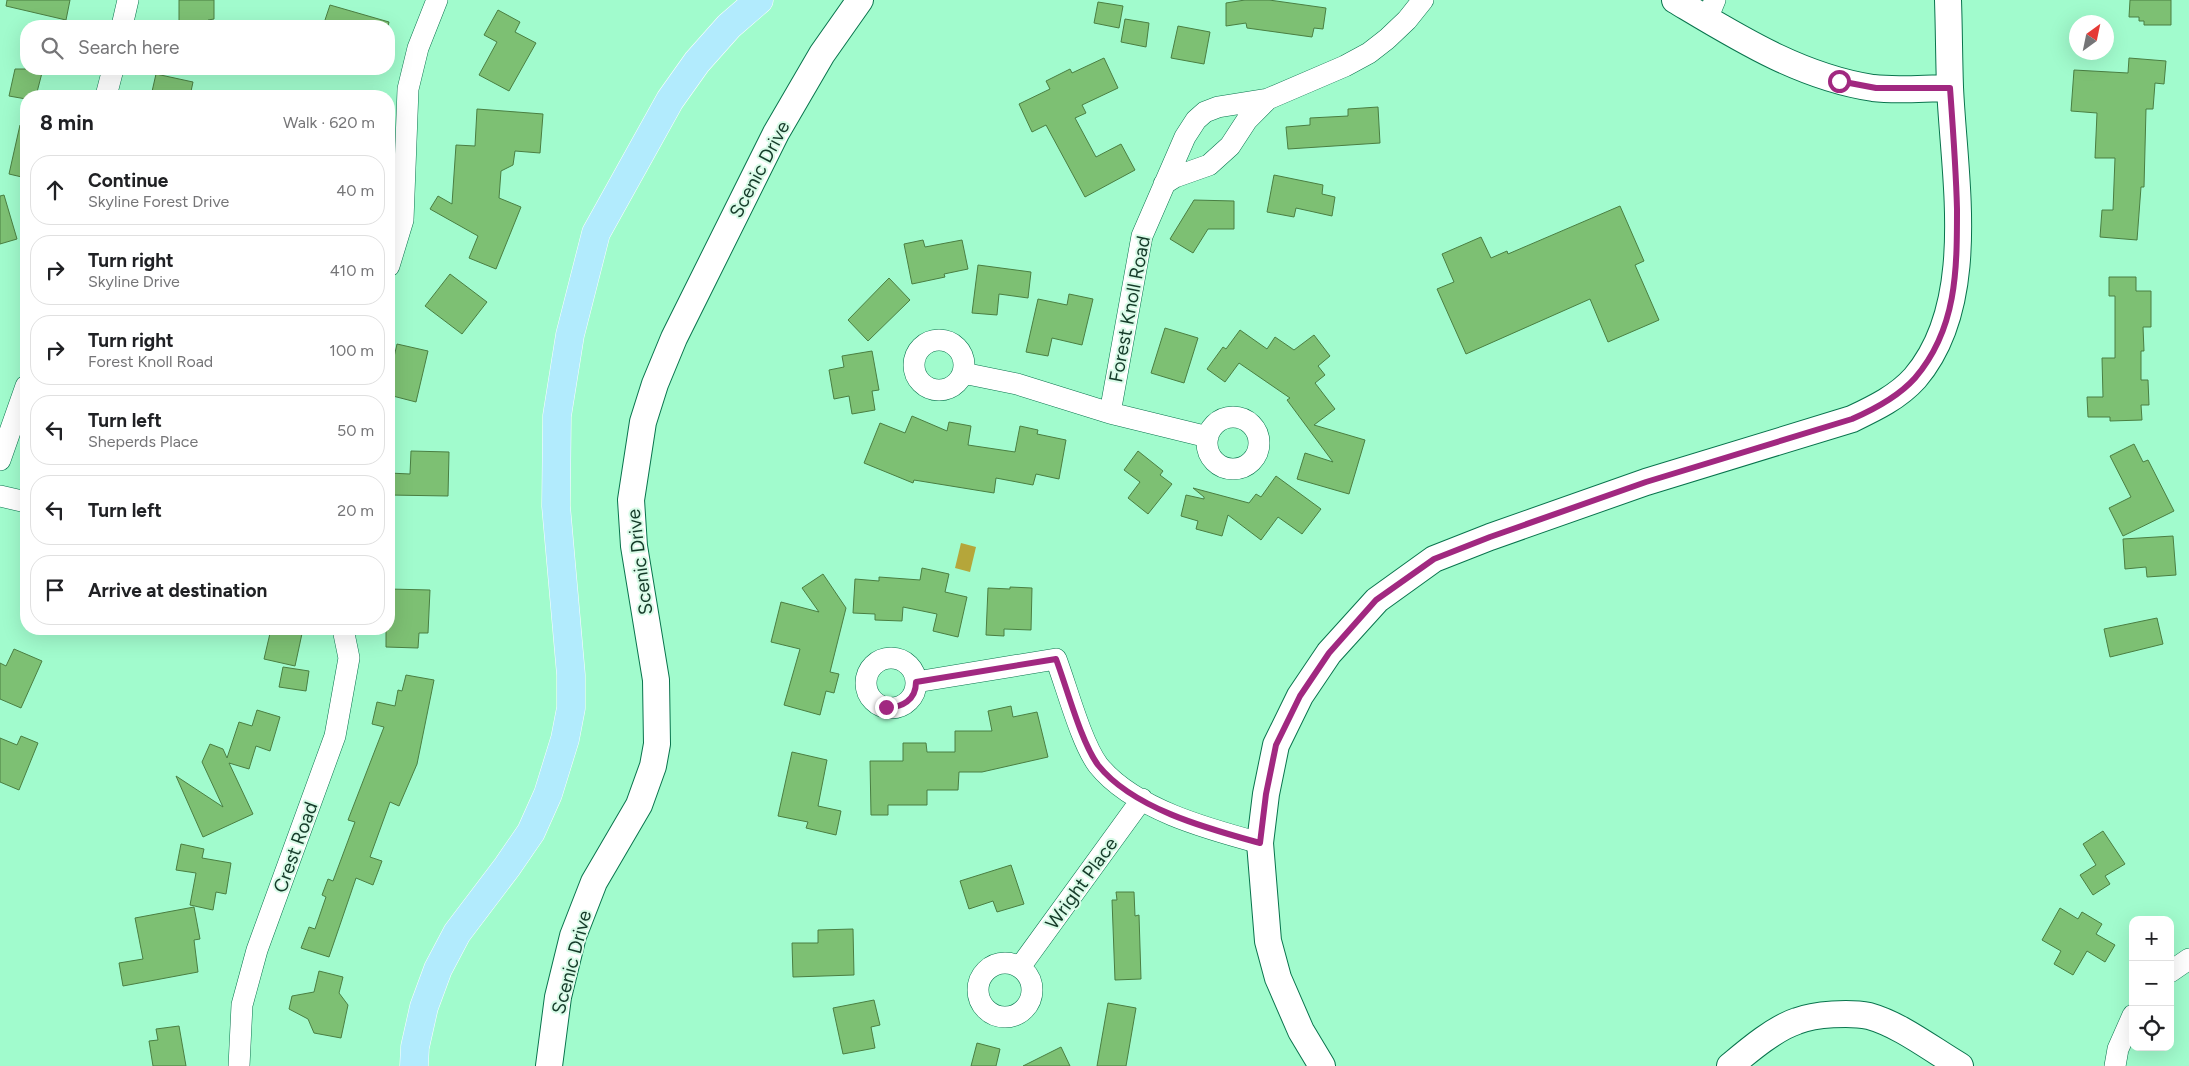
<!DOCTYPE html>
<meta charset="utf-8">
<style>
body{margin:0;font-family:Figtree,sans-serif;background:#f6f6f6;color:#202124}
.controls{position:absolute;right:15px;bottom:15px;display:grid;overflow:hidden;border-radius:10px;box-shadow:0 5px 20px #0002}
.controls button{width:45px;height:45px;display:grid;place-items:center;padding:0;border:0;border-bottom:1px solid #e0e0e0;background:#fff;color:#202124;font:25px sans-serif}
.compass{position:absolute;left:2069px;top:15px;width:45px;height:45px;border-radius:50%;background:#fff;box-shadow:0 5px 20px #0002;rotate:33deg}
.stop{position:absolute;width:15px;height:15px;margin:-11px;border:4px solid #a12880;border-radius:50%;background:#fff}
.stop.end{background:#a12880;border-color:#fff;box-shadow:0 1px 5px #0008}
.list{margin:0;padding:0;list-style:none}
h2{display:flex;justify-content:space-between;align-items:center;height:65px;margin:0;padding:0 20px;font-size:21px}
h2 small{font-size:16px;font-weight:400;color:#757577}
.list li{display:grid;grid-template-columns:32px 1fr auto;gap:15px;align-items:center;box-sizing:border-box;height:70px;margin:0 10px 10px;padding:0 10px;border:1px solid #e0e0e0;border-radius:20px}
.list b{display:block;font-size:19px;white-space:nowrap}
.list p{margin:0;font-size:16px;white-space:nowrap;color:#757577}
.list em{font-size:16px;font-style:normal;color:#757577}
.icon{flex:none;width:28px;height:28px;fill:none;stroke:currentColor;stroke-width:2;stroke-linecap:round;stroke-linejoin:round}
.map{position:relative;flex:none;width:2189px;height:1066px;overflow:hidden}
.search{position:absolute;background:#fff;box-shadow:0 5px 20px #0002;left:20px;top:20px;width:375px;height:55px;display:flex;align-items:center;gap:12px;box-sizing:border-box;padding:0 18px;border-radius:20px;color:#757577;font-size:19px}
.panel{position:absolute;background:#fff;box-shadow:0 5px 20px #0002;left:20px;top:90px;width:375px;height:545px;border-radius:20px}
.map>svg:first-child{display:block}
.water{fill:#b5a63a}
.building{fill:#7dc073;stroke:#4a7f42}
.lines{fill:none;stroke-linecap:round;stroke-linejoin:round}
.minor-casing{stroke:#09744d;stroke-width:22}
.tertiary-casing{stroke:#09744d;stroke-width:28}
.primary-casing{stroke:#fff;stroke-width:29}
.minor{stroke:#fff;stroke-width:21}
.tertiary{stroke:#fff;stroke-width:26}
.primary{stroke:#b2ebfd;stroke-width:28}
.route{stroke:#a12880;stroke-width:6}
.labels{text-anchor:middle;stroke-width:4;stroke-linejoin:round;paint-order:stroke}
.street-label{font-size:19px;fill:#153b29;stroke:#d9fbe8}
</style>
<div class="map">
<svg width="2189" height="1066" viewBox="0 0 2189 1066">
<rect width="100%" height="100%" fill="#a1fbcd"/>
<path class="water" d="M961,543L976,547L970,572L955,568Z"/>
<path class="building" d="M7,0H70L66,20L6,6Z
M179,0H214V19L208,20V26H179Z
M1245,0H1269L1326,8L1323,29L1314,28L1312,37L1247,28L1246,23L1226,26V3Z
M2130,0H2171V25H2144V21H2139V17H2129Z
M1098,2L1123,6L1119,28L1094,23Z
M330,5L389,22L388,26H323Z
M498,10L520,22L515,32L536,43L509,91L479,75L497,42L484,35Z
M1125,19L1149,23L1146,47L1121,42Z
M1178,26L1210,32L1204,64L1171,58Z
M1104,58L1118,88L1082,105L1086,113L1075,118L1096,157L1121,144L1135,170L1085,197L1046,125L1032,132L1019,104L1050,89L1046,81L1070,69L1072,73Z
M2129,58L2166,61L2164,84L2155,83L2153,109H2146L2144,187H2141L2137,240L2100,237L2102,210H2113L2115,158H2095L2097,113L2071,111L2074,70L2128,73Z
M15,69H43L36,96H26V99L9,96Z
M156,74L193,82L190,96H151Z
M1378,107L1380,143L1288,149L1286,127L1310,125V118L1348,116V109Z
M477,109L543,114L540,153L515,151L513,165L501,171L499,198L521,207L496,269L469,258L478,236L430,209L438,196L452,204L456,145L475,146Z
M20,125L26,126V178L9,174Z
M1274,175L1323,185L1322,194L1335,197L1332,216L1296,208L1294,217L1267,212Z
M4,195L17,239L0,244V196Z
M1194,200L1234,201V229H1208L1193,253L1170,239Z
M1620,206L1644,261L1635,265L1659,320L1608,342L1590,299L1466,354L1437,289L1454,282L1442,254L1481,237L1491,258L1507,251L1508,254Z
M923,240L925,247L962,240L968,269L944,274L945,277L912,284L904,244Z
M978,265L1031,272L1028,298L999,294L997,315L972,313Z
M450,274L487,302L462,334L425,306Z
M2109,277H2136V291H2151V327H2143L2144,351H2141V380H2148L2149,405H2141L2142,420L2110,421V417H2088L2087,397H2103L2102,358H2115V296H2109Z
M889,278L910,300L868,341L848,320Z
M1069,294L1093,299L1082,345L1052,338L1048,356L1026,352L1038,299L1067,305Z
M1165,328L1198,338L1184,383L1151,373Z
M1240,330L1267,349L1275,337L1294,350L1314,335L1330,356L1318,366L1325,375L1315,383L1335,409L1314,425L1365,440L1349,494L1297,479L1305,453L1333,462L1287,400L1290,398L1239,363L1225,382L1207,369L1223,347L1226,349Z
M397,344L428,351L416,402L389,395V379Z
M872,351L879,390L872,391L875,410L852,414L849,396L834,399L829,370L844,367L842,356Z
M912,416L947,431L949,422L971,426L968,445L1015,452L1020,426L1038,430L1037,434L1066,440L1059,479L1036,474L1033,485L996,478L994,493L914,480L913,483L864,463L880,423L905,433Z
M2134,444L2143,462L2148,460L2174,511L2123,536L2109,508L2131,497L2110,456Z
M411,451L449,452L448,496L389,495V473L410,474Z
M1138,451L1163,471L1160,475L1172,484L1148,514L1128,498L1140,482L1124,470Z
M1276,476L1321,509L1302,534L1278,517L1261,540L1228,515L1222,536L1196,529L1198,521L1181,516L1186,495L1204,499V497L1193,488L1249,503L1256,494L1261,497Z
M2173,536L2176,575L2147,577L2146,567L2125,569L2123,539Z
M922,568L949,574L945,592L967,597L958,637L933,631L937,614L903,607L902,621L875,620V614L853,613L855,579L879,581V577L920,580Z
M823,574L846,608L830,672L839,674L834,693L826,691L820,715L784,705L800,649L771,642L781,602L819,612L802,588Z
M1010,587L1032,588L1031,630L1004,629V636L986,635L988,588L1010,589Z
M389,589L430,590L428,633H419L418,648L386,647V629H389Z
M2157,618L2163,644L2110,657L2104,629Z
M271,629H303L295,666L264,659Z
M14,649L42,661L21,708L0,699V663L6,666Z
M283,667L309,671L306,691L279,687Z
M406,675L434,680L417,764L399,806L390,802L370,857L382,861L373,885L356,878L329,957L301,948L309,927L315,929L326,897L322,895L328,879L333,881L355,822L348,820L384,727L372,724L377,702L395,706L398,690L402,691Z
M1011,706L1013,717L1037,712L1048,757L982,772H959L958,790H927V805H888V815H871L870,761H903V743H926L927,752H955V731H992L988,711Z
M257,710L280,717L270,751L256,746L249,769L229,763L253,814L203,837L176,776L223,807L202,762L210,744L223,749L227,758L239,722L252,726Z
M21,736L38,743L19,790L0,782V738L17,745Z
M792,752L827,760L818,806L841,811L836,835L806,828L808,822L778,816Z
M2103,831L2125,864L2105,876L2110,884L2093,895L2080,875L2096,865L2083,844Z
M181,844L204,849L202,858L231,863L226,894L216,892L213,910L190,905L196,873L176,870Z
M1011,865L1024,904L997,912L993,901L969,909L960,881Z
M1116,892H1134L1135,916L1139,915L1141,979L1115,980L1112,900H1117Z
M194,907L200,939L194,940L198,972L123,986L119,963L143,959L135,918Z
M2060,908L2078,919L2082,912L2102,924L2096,934L2115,945L2105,962L2087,951L2073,975L2054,964L2061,951L2042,940Z
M853,929L854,975L793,977L792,943H818V930Z
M319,971L343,977L339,993L348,1005L341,1038L314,1033L308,1019L289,1009L292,996L314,992Z
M874,1000L880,1025L871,1027L875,1048L843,1054L833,1008Z
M1108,1003L1136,1008L1126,1066H1097Z
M179,1026L186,1066H153L149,1041L158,1040L156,1029Z
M977,1043L1000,1049L996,1066H971Z
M1061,1047L1070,1066H1023Z"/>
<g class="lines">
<defs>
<path id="minor" d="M1707,19L1715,0
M122,26L128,0
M106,96L113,69
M1164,184L1175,177L1209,165L1230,146L1247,120L1268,99
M389,266L403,220L408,89L418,48L437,0
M914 365a25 25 0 1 1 50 0a25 25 0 1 1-50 0Z
M963,373L1017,384L1110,413L1208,437
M1110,413L1142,236L1185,137L1196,120L1205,112L1218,107L1268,99L1345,66L1369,53L1387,39L1407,20L1423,0
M1207 443a26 26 0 1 1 52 0a26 26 0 1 1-52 0Z
M0,460L26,386
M0,496L26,502
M866 683a25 25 0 1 1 50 0a25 25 0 1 1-50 0Z
M916,682L1056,659C1067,688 1081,742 1098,765C1133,809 1208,829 1260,843
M978 990a27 27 0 1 1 54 0a27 27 0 1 1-54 0Z
M1020,967L1142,799
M2170,972L2189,959
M239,1066L242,1005L257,950L335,736L349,658L343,629
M2115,1066L2118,1049L2133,1015"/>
<path id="tertiary" d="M1675,0C1737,37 1800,77 1873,88C1898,91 1925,88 1950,88
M549,1066L558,997L573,936L594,882L639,805L653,766L657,744L656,680L634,546L631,500L643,422L655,384L674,338L776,133L822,54L860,0
M1322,1066L1301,1031L1278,978L1268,941L1260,843L1266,794L1276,745L1300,696L1329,653L1377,600L1434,559L1490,537L1646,482L1852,419C1875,408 1898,397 1915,378C1979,303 1954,178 1950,87C1949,58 1949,29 1948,0
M1730,1066C1748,1051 1775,1028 1797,1021C1815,1014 1850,1012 1869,1016C1901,1025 1931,1049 1960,1066"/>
<path id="primary" d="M414,1066L415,1047L424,1007L438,969L457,933L507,867L531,832L548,794L565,739L571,708V675L556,506L557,416L570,335L596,233L670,100L697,62L729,26L759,0"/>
</defs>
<use href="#minor" class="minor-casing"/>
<use href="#tertiary" class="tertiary-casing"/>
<use href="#primary" class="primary-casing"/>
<use href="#minor" class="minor"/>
<use href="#tertiary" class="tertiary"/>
<use href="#primary" class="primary"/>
</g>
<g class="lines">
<path class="route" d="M886,707C902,708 916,700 916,682L1056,659C1067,688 1081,742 1098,765C1133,809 1209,829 1260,843L1266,794L1276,745L1300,696L1329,653L1376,600L1434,559L1490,537L1646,482L1852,419C1875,409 1898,397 1915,378C1957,329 1957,270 1957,209C1956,169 1953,129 1950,88H1876L1839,81"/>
</g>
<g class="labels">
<g class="street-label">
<text transform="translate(759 169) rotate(-62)" y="7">Scenic Drive</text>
<text transform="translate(1129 309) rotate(-79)" y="7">Forest Knoll Road</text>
<text transform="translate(639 562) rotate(-97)" y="7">Scenic Drive</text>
<text transform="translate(295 847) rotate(-70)" y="7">Crest Road</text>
<text transform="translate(1081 883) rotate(-54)" y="7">Wright Place</text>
<text transform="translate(571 962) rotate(-75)" y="7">Scenic Drive</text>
</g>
</g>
</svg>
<div class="controls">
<button>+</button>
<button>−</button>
<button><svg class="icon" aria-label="locate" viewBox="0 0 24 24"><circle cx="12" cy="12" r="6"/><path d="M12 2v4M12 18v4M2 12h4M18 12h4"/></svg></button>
</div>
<svg class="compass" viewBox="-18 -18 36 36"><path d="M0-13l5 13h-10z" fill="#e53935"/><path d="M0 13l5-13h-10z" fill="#757577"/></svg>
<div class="stop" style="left:1839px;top:81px"></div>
<div class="stop end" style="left:886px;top:707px"></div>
<div class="search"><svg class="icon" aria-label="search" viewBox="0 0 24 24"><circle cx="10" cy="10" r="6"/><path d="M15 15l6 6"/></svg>Search here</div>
<section class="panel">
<h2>8 min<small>Walk · 620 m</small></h2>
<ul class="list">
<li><svg class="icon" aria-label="ahead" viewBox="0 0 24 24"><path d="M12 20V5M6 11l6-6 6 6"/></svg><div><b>Continue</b><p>Skyline Forest Drive</p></div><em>40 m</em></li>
<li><svg class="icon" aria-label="right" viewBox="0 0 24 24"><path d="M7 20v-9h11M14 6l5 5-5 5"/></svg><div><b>Turn right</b><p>Skyline Drive</p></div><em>410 m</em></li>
<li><svg class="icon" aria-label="right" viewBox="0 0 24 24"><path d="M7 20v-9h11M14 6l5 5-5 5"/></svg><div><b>Turn right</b><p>Forest Knoll Road</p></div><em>100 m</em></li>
<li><svg class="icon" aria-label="left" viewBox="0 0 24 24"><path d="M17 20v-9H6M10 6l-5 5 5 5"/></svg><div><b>Turn left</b><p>Sheperds Place</p></div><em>50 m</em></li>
<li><svg class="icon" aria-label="left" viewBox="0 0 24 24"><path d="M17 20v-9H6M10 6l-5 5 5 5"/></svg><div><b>Turn left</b></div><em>20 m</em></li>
<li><svg class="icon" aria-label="arrive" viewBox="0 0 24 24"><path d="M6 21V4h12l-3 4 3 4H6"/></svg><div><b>Arrive at destination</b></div></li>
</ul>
</section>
</div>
